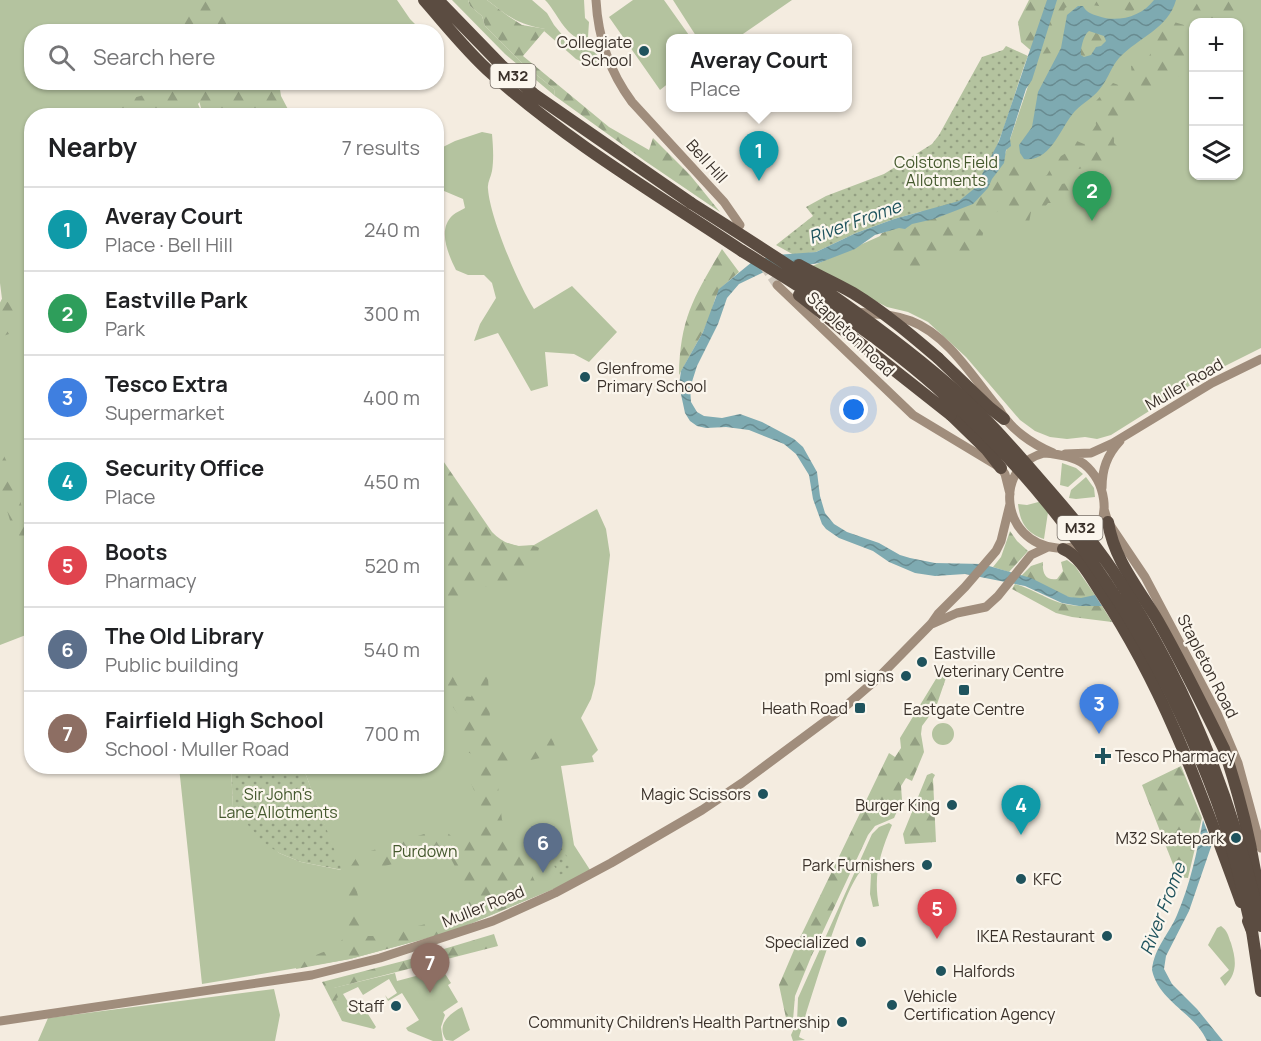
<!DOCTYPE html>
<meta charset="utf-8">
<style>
body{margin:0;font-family:Manrope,sans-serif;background:#f6f6f6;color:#202124}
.controls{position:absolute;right:18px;top:18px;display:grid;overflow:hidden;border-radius:12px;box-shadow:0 2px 4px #0004}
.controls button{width:54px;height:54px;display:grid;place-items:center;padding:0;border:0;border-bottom:2px solid #e0e0e0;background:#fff;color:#202124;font:30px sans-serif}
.you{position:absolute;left:854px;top:410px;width:21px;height:21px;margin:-15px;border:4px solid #fff;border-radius:50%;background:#1a73e8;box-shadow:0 0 0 9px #1a73e833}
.badge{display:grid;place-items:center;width:39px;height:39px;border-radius:50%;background:#1f535d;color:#fff;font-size:20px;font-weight:700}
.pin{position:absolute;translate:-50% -50px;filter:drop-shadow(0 2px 3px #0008)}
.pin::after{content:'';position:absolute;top:32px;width:21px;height:18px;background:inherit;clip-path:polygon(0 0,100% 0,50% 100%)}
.popup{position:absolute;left:666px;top:34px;width:186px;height:78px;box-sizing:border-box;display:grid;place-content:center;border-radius:12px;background:#fff;filter:drop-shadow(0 2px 4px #0005);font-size:20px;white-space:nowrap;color:#757577}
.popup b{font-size:22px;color:#202124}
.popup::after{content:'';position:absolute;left:50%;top:100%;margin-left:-12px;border:12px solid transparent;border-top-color:#fff}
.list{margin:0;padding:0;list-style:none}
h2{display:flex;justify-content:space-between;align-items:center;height:78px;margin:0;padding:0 24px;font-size:26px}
h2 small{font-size:20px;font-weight:400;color:#757577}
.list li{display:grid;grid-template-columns:39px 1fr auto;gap:18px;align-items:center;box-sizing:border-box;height:84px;padding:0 24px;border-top:2px solid #e0e0e0}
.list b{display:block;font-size:22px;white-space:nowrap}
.list p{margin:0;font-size:20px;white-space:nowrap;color:#757577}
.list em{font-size:20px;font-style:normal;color:#757577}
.icon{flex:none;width:33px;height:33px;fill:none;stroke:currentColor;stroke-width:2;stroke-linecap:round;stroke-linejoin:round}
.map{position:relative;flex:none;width:1261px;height:1041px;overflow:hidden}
.search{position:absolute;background:#fff;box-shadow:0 2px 4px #0004;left:24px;top:24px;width:420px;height:66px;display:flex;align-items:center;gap:15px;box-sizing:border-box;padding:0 21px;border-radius:24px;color:#757577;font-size:22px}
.panel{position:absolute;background:#fff;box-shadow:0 2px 4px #0004;left:24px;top:108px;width:420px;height:666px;border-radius:24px}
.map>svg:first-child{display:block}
.green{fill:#b4c39f;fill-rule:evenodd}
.forest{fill:url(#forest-firs)}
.garden{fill:url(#garden-dots)}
.water{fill:url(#water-waves);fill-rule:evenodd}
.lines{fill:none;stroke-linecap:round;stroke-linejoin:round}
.secondary-tunnel{stroke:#cfc7bc;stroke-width:9;stroke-dasharray:9 4.5;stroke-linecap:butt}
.secondary{stroke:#a08d7c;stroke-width:9}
.highway{stroke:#5b4c41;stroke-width:12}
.highway-bridge{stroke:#5b4c41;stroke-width:12}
.poi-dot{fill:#1f535d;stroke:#fbf6ed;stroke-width:2}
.labels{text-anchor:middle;stroke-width:4.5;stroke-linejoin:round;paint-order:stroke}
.shield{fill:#fbf6ed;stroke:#746c64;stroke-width:1.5}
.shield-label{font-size:15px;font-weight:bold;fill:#3a312a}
.poi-label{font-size:16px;fill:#3a312a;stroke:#fbf6ed;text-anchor:end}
.street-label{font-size:16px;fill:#3a312a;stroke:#fbf6ed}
.park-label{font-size:16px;fill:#45592e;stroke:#fbf6ed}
.water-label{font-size:18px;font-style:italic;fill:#1f535d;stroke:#fbf6ed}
</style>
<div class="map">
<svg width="1261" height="1041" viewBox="0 0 1261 1041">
<defs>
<pattern id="forest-firs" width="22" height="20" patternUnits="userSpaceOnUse" patternTransform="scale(1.5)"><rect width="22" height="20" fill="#b4c39f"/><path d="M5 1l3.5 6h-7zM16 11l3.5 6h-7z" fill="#939f82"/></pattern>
<pattern id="garden-dots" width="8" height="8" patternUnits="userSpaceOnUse" patternTransform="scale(1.5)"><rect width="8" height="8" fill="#b4c39f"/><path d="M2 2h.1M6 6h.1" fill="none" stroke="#939f82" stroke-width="1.8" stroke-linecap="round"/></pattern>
<pattern id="water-waves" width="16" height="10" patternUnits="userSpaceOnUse" patternTransform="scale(1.5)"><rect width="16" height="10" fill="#7eaab1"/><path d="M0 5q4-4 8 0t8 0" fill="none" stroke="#688b90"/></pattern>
</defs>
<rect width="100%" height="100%" fill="#f4ece0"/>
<path class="green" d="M0,0H397L410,19L422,31L32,32V82L215,83L198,104L203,115L32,116L31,633L0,645V303L2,299L0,283Z
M452,0H468L470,6L482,16L485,26L523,64L554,89L555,96L505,54Z
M487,0H532L547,13L554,25L569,43L577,48L595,52L603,63L593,67L576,59L544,31L545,29C517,24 509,17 487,0Z
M545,0H584L585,18L589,22L588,37C569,46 557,11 545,0Z
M633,0H664L691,38L670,39V82L660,90L609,17Z
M673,0H792L740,36V38L698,39Z
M1057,0H1261V348L1205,376L1111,435L1097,439L1085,437L1067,439L1050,437L1035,431L1020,420L966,357L928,322L908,312L887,307L810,267L887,233L1003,160ZM1194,22H1238V176H1194Z
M482,132L492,134C493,146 494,158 492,171C491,177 487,183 488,189C490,217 518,284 534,309L572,286L617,332L589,362L574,354L545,352L548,386L531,391L498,333L474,341L480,324L496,298L492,283L484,275H468L456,270C448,254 437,229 453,215C456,212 462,210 465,208L463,199L437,188V150L455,141Z
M1062,463L1076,468L1083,474L1068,487L1060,485Z
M1086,477L1094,488L1095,497L1076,499L1069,498L1071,490Z
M1050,499L1044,539C1026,533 1020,522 1018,504L1027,505Z
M597,509L606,529L610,555L595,684L591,699L581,718L598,750L592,756L594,762L561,766L574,845L592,873L453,931L350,959L202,984L179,767H231L233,808L279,853L301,862L341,870L303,767L436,766L437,579L508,543L518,546L534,545Z
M932 734a11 11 0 1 1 22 0a11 11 0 1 1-22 0Z
M889,823L892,825C880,853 873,876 879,906L873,907L870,894L871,874L866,870H862C845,884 808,1008 799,1037L805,1040L793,1041L791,1035L797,1022L798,998L872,834L879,827Z
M1221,926C1228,931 1228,936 1231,943C1236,960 1238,972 1225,986L1220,978L1229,970L1208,945L1217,928Z
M442,969L451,983L448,985L458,1002L443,1012L445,1015L441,1027L443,1041H433L408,1031L406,1028L419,1020L402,993L388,1001L385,995L388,999L397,993L389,979L363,995L358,987L343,994L353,1010L357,1008L361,1015L382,1002L384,1004L368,1014L376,1027L374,1029L342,1021L338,1013L342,1010L335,998L333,988L395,973L397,981Z
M274,989L280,1015L275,1041H38L48,1018Z
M462,1007L470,1030L453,1041L446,1040C436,1025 449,1014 462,1007Z"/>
<path class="forest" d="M176,0H223L227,31H183Z
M468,0H487L508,16L522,25L546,29L523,56L609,127L649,150L653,138L690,175L720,212L645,161L555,96L554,89L523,64L485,26L482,16L470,6Z
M1029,0H1147L1130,13L1125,10L1092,5L1085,1L1074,3L1065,8L1055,37V53L1035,54L1021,42L1018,22Z
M1199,0H1254L1239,25L1238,22H1194L1193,66L1187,69L1132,116L1114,139V143L1121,150L1115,164C1105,168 1102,168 1094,161L1083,168L1069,171L1056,185L1067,183L1073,189L1071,196L1063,197L1058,203H1048L1041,212H1031L1028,228L1011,211C996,210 981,216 969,225L979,228L983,233L982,241L976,246L975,251L954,256L943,238L937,240L942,251C938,267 925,273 909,276L896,257L882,249L876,242L882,233L911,222L1003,153L1020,162L1031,163L1039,180L1047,175L1056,159L1066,153L1064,146L1067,137L1084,144L1096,125L1094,110L1096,101L1113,83L1124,87L1133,85L1131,66C1167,55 1141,43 1161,18L1184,25Z
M1087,31H1091L1104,36L1106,41L1101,46L1095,47L1090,56L1084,57L1081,55L1080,51Z
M186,83L189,95L153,114L125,115L120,111L126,100Z
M194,83H279L281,96L291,115H203Z
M722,249L739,272L722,287L716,296L710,316L703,332L679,375C680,318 694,297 722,249Z
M2,299L15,306L18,331L0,337V303Z
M0,448C24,492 32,549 31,599L21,538L12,527L3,497L0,498Z
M437,452L492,532C500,540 508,545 519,546C527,547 532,544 539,548C535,566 526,575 512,587L498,583L476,590L462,597L447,618L443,639L447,666L463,696L471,697L481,678L488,676L490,718L495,726L503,747C520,753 534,739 551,738C557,747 556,752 552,762L545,757L506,765L499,769L497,778L502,820L518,844L536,884L543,893L453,931L350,959L296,969L300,950L312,957C319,953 331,950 337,945C356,929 347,902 341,882L354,880L368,936H376L455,917C466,895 460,869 445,850L385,866L362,869L353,874L351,866L358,855L443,828L455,840L473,834L487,821L471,783L469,772L478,756L464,751L463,721L448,700L440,694L445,682L441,673L437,671Z
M1010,531L1017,541L1028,551L1009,572L993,567L1001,557Z
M1067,560L1075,566L1095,595C1069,608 1045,582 1021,576L1031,566L1043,562C1042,572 1045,581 1057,579L1063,571L1061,562Z
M1015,584C1030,588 1041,596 1055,601C1070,607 1086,606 1102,606L1112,622L1072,617L1056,613L1012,589Z
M942,669L948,672L936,707L922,726L921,734L924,752L912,781L906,778L901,786L902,800L894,818L875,826L868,835L811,957L795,996L793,1020L786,1018L779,985L794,950L889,753L895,757L901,748L900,738Z
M1181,766L1202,818L1188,878L1178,877L1142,785Z
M932,773L935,775L933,779L936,842L905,844L903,834L927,775Z
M494,934L498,946L334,988L338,997L336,999L343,1010L338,1013L322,982L407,960Z"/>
<path class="garden" d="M1006,46L1028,56C1011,98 997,175 959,201L894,219L856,233L816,252L794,255L776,245L813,216L806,207L826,196L884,174L932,144L939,135L982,57L1003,50Z
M231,767H303L342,870L301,862L279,853L263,842L233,808Z
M553,836L575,868L560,875L551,861L544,864L537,848Z"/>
<path class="water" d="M1047,0H1057L1032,80L1026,89L1010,139L1011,146L1006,150L1004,163L992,179L988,188L973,204L934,219L912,224L905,229L899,228L875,235L855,249L819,263L764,272L739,284L727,298L718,324L697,366L690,388L691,402L697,412L704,416L722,418L740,414L762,422L794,439L803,447L817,472L820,496L825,513L834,524L847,532L879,543L900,555L910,558L935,563L982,564L1031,578L1069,597L1081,598L1095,595L1102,606H1079L1062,603L1025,586L965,574L935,576L915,573L889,562L873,551L839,538L826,529L822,524L813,499L809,475L796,454L784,444L749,430L726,427L706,428L697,426L690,421L685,413L679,385L681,371L703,332L719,289L752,262L776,255L816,252L856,233L894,219L959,201L975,188L999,141Z
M1154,0H1176C1168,29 1139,37 1119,58C1111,67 1109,77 1102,86C1095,97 1084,102 1075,111C1061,126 1051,163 1024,159L1020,153L1019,145L1032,127L1038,92L1061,48L1067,15L1078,6H1083C1086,12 1091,14 1098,16C1117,23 1141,17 1154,0ZM1089,31L1104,36L1106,41L1101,46L1096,47L1091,55L1084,57L1081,55C1080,49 1084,34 1089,31Z
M1203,820L1212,844L1189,911L1166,956L1164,969L1172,984L1197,1009L1223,1041H1207C1195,1013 1159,1002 1152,970C1154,948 1169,934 1177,915C1190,885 1197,852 1203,820Z"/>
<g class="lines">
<path class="secondary-tunnel" d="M764,266L777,285"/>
<path class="secondary" d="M596,0C598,38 609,71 632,102L724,202L740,225
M777,285L913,415L1001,468L1005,474L1010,494
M856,312C874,314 893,314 911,321C948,335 974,379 999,409C1010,429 1032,444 1053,453
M1044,453C1057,454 1073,456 1084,464C1105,481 1113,517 1091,537C1082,546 1070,549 1057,548C1000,543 993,466 1044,453Z
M1065,454L1091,453L1113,443L1212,383L1261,359
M1102,488C1102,469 1107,455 1120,441
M1104,509L1108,522L1145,577L1217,713L1238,763L1261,848
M932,624L957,613L986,607L998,596L1031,555L1048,547
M0,1021L312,975L380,958L493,921L555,893L611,863L702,810L742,783L847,705L877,679L931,624L938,614L965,587L996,551L1001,541L1010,504"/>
<path class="highway" d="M424,0C446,25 467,52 492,74C568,142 658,195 742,251
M438,0L501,65L535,95L691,203
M938,358L990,408L1004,419
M951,415L987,450L1001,468
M1108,522C1114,560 1139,589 1158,621C1182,663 1203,706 1224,749C1240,797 1253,848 1259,899
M1063,549C1080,556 1091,578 1101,593C1166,691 1201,793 1241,902
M1248,921L1252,931L1261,991"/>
<path class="highway-bridge" d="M691,203C780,259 869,316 949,385C980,411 1008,443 1035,474C1062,505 1090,537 1113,571C1185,679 1233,800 1261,926
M742,251C813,294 885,340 946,396C1068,507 1159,645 1216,799C1232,842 1242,887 1252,931
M799,265C817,275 836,283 853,293C884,312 911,335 938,358
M799,295L951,415"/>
</g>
<g class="poi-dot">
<circle cx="644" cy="51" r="6"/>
<circle cx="585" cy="377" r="6"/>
<circle cx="922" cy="662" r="6"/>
<circle cx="906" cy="676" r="6"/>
<rect x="958" y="684" width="12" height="12" rx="3"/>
<rect x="854" y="702" width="12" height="12" rx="3"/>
<path d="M1100 747h6v6h6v6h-6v6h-6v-6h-6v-6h6z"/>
<circle cx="763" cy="794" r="6"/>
<circle cx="952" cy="805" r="6"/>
<circle cx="1236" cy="838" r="6"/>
<circle cx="927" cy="865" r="6"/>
<circle cx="1021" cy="879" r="6"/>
<circle cx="1107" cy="936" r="6"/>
<circle cx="861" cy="942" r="6"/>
<circle cx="941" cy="971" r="6"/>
<circle cx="892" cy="1005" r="6"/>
<circle cx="396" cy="1006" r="6"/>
<circle cx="842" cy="1022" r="6"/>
</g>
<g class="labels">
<g class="shield">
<rect x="490.5" y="64" width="45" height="24" rx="4.5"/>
<rect x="1057.5" y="516" width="45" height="24" rx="4.5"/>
</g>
<g class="shield-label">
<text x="513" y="81">M32</text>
<text x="1080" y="533">M32</text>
</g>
<g class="poi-label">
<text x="632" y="48">Collegiate<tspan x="632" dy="18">School</tspan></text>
<text x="597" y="374" text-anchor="start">Glenfrome<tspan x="597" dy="18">Primary School</tspan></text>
<text x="934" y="659" text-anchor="start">Eastville<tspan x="934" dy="18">Veterinary Centre</tspan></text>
<text x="894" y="682">pml signs</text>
<text x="848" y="714">Heath Road</text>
<text x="964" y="715" text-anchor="middle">Eastgate Centre</text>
<text x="1115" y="762" text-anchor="start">Tesco Pharmacy</text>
<text x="751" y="800">Magic Scissors</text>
<text x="940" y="811">Burger King</text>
<text x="1224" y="844">M32 Skatepark</text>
<text x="915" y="871">Park Furnishers</text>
<text x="1033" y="885" text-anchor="start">KFC</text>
<text x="1095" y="942">IKEA Restaurant</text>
<text x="849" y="948">Specialized</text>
<text x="953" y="977" text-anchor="start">Halfords</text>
<text x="904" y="1002" text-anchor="start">Vehicle<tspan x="904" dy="18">Certification Agency</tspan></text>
<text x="384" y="1012">Staff</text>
<text x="830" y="1028">Community Children's Health Partnership</text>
</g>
<g class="street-label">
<text transform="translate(707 161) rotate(48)" y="6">Bell Hill</text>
<text transform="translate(851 334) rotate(44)" y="6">Stapleton Road</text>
<text transform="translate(1184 384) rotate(-30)" y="6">Muller Road</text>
<text transform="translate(1208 666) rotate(63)" y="6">Stapleton Road</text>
<text transform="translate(483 906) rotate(-22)" y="6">Muller Road</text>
</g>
<g class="park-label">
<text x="946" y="168">Colstons Field<tspan x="946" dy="18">Allotments</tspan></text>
<text x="278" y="800">Sir John's<tspan x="278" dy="18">Lane Allotments</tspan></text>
<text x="425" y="857">Purdown</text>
</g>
<g class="water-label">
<text transform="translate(855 222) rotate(-20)" y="6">River Frome</text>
<text transform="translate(1163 909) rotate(-69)" y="6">River Frome</text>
</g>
</g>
</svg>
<div class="controls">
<button>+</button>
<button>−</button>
<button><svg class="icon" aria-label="layers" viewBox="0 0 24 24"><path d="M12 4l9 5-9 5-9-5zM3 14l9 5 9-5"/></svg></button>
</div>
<div class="you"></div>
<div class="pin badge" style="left:759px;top:181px;background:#0f9aa8">1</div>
<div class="popup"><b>Averay Court</b>Place</div>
<div class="pin badge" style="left:1092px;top:221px;background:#2e9e5b">2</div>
<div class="pin badge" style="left:1099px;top:734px;background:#3f7fe0">3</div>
<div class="pin badge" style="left:1021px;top:835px;background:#0f9aa8">4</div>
<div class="pin badge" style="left:937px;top:939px;background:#e0444e">5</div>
<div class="pin badge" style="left:543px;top:873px;background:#5c6f8a">6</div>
<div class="pin badge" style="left:430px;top:993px;background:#8d6e63">7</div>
<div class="search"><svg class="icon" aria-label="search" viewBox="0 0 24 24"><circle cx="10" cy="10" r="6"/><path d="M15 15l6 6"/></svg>Search here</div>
<section class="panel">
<h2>Nearby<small>7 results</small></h2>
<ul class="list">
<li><span class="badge" style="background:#0f9aa8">1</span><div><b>Averay Court</b><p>Place · Bell Hill</p></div><em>240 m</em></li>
<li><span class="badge" style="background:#2e9e5b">2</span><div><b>Eastville Park</b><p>Park</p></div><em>300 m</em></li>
<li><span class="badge" style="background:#3f7fe0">3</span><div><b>Tesco Extra</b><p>Supermarket</p></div><em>400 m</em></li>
<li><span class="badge" style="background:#0f9aa8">4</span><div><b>Security Office</b><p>Place</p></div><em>450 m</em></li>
<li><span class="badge" style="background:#e0444e">5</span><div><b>Boots</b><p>Pharmacy</p></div><em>520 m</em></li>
<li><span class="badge" style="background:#5c6f8a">6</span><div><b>The Old Library</b><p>Public building</p></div><em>540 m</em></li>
<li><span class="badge" style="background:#8d6e63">7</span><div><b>Fairfield High School</b><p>School · Muller Road</p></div><em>700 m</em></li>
</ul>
</section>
</div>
